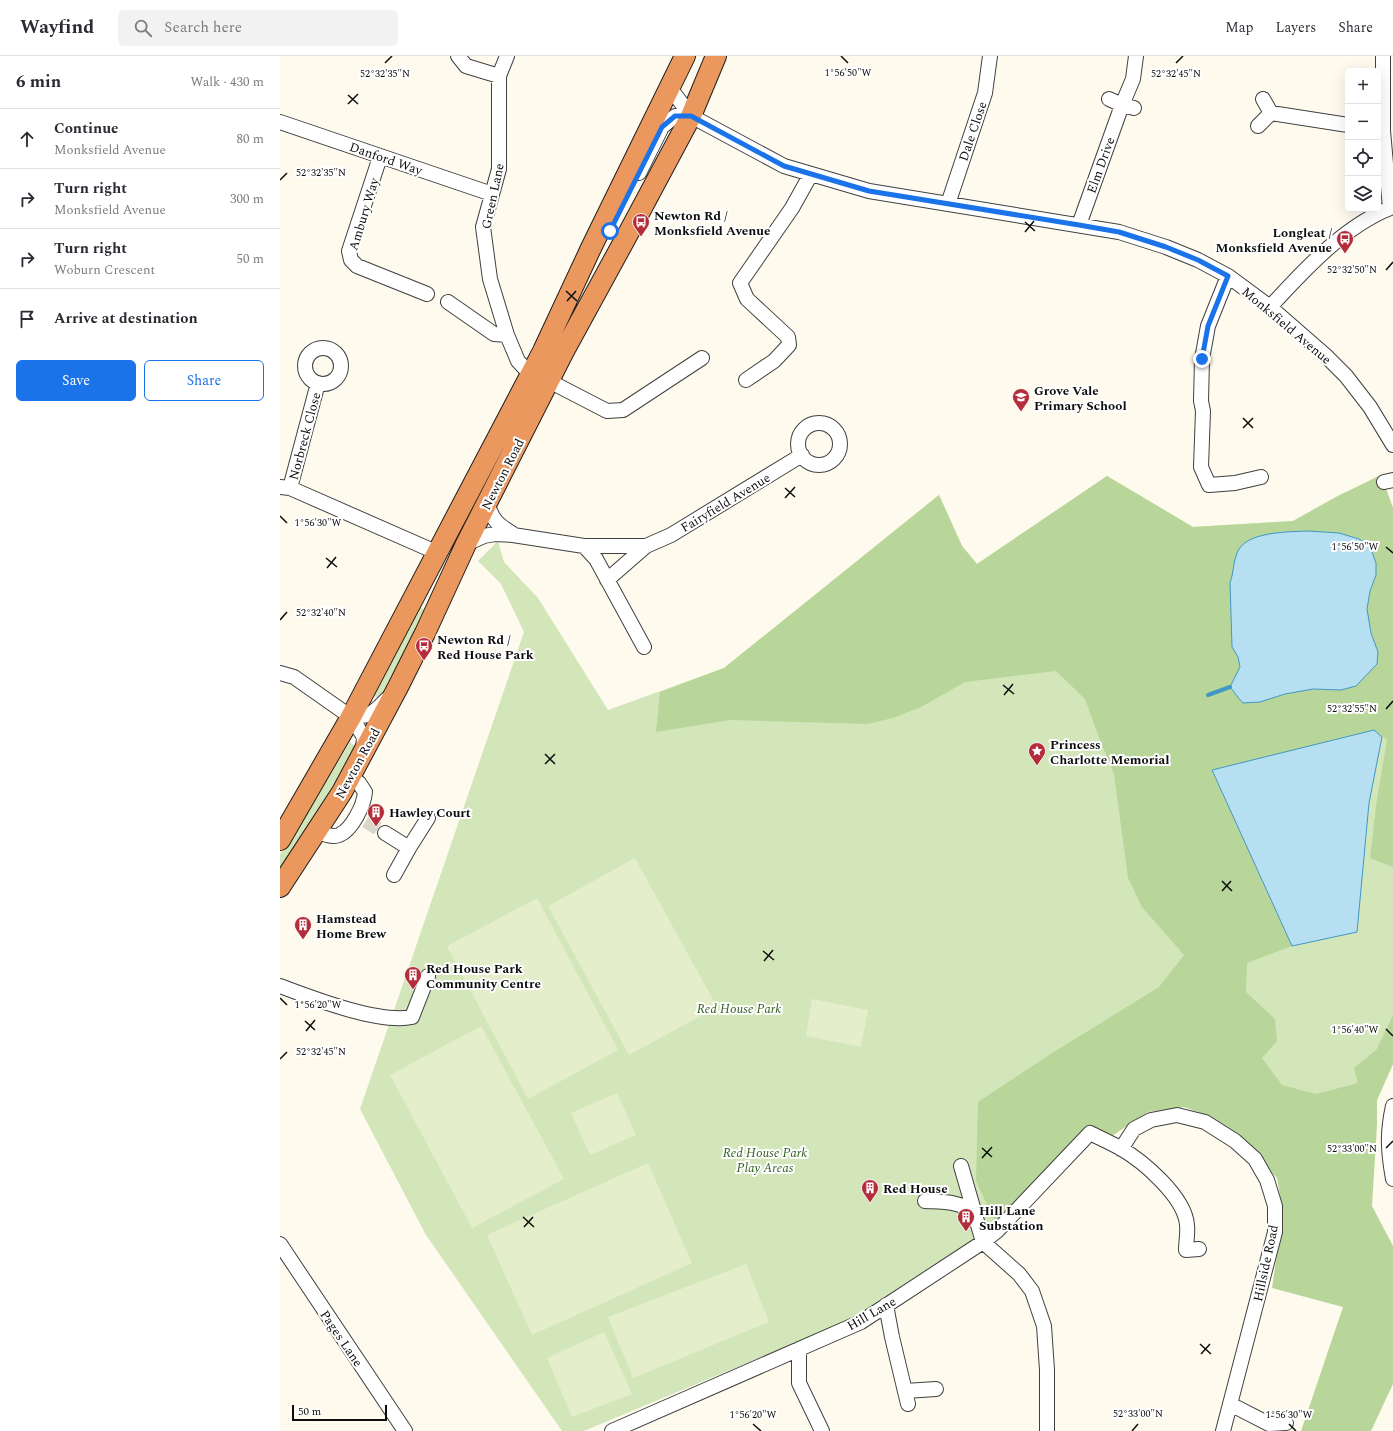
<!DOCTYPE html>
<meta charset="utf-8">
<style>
body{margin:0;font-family:Spectral,serif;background:#f2f2f3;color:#2b2b33}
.controls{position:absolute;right:12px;top:12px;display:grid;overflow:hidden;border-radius:6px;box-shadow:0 4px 16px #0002}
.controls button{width:36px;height:36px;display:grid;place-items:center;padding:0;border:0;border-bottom:1px solid #e1e1e2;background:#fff;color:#2b2b33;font:20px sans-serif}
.scale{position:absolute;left:12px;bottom:10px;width:95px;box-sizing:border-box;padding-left:4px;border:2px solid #0d0d0d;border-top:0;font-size:11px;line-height:14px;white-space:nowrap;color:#0d0d0d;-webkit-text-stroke:3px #fff;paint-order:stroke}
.stop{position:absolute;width:12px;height:12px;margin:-9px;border:3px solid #1a73e8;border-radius:50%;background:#fff}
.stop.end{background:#1a73e8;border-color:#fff;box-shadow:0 1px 4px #0008}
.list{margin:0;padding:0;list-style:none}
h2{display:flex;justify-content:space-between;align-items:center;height:52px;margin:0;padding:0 16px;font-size:17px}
h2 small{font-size:13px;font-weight:400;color:#7c7c81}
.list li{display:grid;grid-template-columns:26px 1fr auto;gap:12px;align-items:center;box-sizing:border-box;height:60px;padding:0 16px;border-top:1px solid #e1e1e2}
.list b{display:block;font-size:15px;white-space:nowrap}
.list p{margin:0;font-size:13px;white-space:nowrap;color:#7c7c81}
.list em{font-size:13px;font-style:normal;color:#7c7c81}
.actions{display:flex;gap:8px;padding:12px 16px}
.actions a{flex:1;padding:9px 0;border:1px solid #1a73e8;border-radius:6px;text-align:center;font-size:14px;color:#1a73e8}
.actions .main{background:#1a73e8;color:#fff}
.icon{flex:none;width:22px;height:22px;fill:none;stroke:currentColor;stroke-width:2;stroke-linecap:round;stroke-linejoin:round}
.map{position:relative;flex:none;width:1113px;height:1375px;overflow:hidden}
header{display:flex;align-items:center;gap:24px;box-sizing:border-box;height:56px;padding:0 20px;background:#fff;border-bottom:1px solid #e1e1e2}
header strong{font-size:19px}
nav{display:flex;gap:22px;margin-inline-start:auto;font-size:14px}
.search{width:280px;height:36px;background:#f2f2f3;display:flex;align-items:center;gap:10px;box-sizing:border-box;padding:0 14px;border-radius:6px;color:#7c7c81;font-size:15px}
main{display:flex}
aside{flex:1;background:#fff}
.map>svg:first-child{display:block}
.green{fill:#d3e6ba}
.forest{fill:#b8d69a}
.pitch{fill:#e4eecb}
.water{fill:#b6dff2;stroke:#4197c5}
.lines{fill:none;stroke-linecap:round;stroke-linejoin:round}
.stream{stroke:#4197c5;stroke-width:4}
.minor-tunnel{stroke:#dad6cc;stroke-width:14;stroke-dasharray:14 7;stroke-linecap:butt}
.minor-casing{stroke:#404040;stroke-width:16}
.highway-casing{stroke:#1e1e1e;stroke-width:22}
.minor{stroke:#fff;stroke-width:14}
.highway{stroke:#eb985e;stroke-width:20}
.route{stroke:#1a73e8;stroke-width:5}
.ticks{fill:none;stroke:#0d0d0d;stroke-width:1.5}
.labels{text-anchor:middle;stroke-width:4;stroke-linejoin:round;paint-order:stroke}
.street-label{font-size:13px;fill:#0d0d0d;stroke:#fff}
.poi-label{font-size:13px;font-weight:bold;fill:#0d0d0d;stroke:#fff;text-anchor:start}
.park-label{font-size:13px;font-style:italic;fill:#326121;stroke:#fff}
.ticks-label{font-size:10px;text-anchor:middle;fill:#0d0d0d;stroke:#fff;stroke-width:4;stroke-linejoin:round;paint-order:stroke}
</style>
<header>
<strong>Wayfind</strong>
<div class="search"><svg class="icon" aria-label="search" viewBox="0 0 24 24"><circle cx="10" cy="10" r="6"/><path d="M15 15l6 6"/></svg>Search here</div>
<nav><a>Map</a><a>Layers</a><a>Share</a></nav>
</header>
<main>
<aside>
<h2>6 min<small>Walk · 430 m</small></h2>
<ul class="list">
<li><svg class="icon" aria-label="ahead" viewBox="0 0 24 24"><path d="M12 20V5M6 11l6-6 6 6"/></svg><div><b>Continue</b><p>Monksfield Avenue</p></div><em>80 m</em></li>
<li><svg class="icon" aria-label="right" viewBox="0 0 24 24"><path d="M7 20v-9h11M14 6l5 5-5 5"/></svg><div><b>Turn right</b><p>Monksfield Avenue</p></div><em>300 m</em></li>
<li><svg class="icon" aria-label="right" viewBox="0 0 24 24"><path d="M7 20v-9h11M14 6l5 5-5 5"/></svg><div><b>Turn right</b><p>Woburn Crescent</p></div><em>50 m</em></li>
<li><svg class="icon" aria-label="arrive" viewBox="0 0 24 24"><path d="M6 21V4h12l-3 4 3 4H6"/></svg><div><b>Arrive at destination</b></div></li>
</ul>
<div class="actions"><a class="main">Save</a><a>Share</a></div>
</aside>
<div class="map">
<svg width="1113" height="1375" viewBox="0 0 1113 1375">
<rect width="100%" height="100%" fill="#fefaee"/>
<path class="green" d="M1101,419L1113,452V1008L1097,1044V1069L898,1042L807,1073L707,1176L579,1262L505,1291L304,1375H282L146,1179L80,1053L244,576L221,528L198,505L218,485L224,506L258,542L328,654L444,612L659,439L682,490L697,508L827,420L913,471L1013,465L1056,441Z
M138,550L147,555L99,642L90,638Z
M70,686L76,691L55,735L0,817V798L34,746Z"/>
<path class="forest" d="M1101,419L1113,452V811L1090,802L1097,743L1107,684L1094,674L932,714L1012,890L967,907L966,936L995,963L997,985L982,1002L1002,1029L1036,1038L1078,1027L1074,1012L1097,993L1113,959V1008L1097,1044V1069L1092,1150L1113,1190V1328L1091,1375H1021L1063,1251L992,1232L1003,1156L997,1122L964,1083L932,1061L904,1051L868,1056L829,1082L807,1073L716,1168L696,1125L698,1046L769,999L879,931L904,899L862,851L848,822L834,718L818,679L805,643L776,615L685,626L641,651L613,662L587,668L450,664L376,676L380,636L444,612L659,439L682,490L697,508L827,420L913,471L1013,465L1056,441Z"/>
<path class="pitch" d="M355,802L437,951L349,999L268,850Z
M257,842L338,994L248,1043L167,890Z
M532,943L588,954L581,991L526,980Z
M201,970L284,1123L192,1172L110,1019Z
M337,1037L356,1079L310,1099L291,1057Z
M368,1107L412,1207L252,1279L207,1179Z
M466,1208L489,1266L353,1322L328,1261Z
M324,1276L352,1338L292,1361L267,1302Z"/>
<path class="water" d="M1028,475L1059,477L1079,483L1087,488L1092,496L1096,507V519L1090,535L1087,553L1091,577L1098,596L1097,608L1076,630L1061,634L1033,633L1005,638L980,646L963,647C958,642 955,637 950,631L960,611L958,601L952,591L950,527C954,516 953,506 957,497C965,475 1009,476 1028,475Z
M1094,674L1102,681L1089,747L1077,876L1012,890L932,714Z"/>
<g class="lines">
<path class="stream" d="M928,639L950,631"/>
<path class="minor-tunnel" d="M86,765L105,777"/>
<defs>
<path id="minor" d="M178,0L186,10L219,20
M227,0L219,20V113L203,171L210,223L227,279L238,305L251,319
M1103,0V75L1110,152
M390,32L411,60L504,110L589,135L839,176L886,191L918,204L948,220L990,251L1045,299L1066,320L1090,351L1113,389
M829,43L842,49L854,52
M991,57L1068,69
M0,66L212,138
M978,70L991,57L983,43
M100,101L69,195L71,204L77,210L147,238
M359,117L382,71L395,60H411
M668,148L705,37L710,0
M799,169L842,49L853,23L856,0
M948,220L928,270L922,303L921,345L923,355L921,411L929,429L955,427L981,421
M168,246L214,278L227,279
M990,251C1023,215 1066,168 1113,151
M25 310a18 18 0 1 1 36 0a18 18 0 1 1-36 0Z
M466,324L494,305L509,289L508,281L467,243L460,227L512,152L531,118
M269,325L327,355L343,354L422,302
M518 388a21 21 0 1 1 42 0a21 21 0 1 1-42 0Z
M1104,426L1113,424
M0,431L10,432L158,497
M10,432L38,327
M207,447C213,465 217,468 233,478
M186,488L204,480L215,478L233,479L304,490H366
M304,490L316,503L364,591
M327,524L366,490L391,479L522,399
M0,617L14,621L71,661L84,681L83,694
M71,661L89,659L99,651L107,643
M37,775C44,778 52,782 59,779C72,774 84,749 85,736L79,727L70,721
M105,777L129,792L148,762
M114,819L129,792
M0,930C32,942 99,968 132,961L148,920
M1113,1050C1107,1077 1108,1095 1113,1123
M841,1093L854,1073L871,1064L897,1059L925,1066L955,1085L975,1103L987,1124L995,1150V1176L943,1375
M681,1110L703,1186L739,1218L752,1235L764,1270L767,1314V1375
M645,1145C663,1146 680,1145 694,1157
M0,1188L125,1375
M606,1249L612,1281L628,1348
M519,1293V1327L542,1375
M625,1335L656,1333
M950,1348L989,1368L1006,1367
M332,1375L581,1266L703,1186L717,1175L810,1077C820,1082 831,1087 840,1092C863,1105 905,1141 907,1169C908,1177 906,1186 906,1194L919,1193"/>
<path id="highway" d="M0,784L71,661L263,295L311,192L405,0
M0,831L62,736L118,631L145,577L186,488L284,295L349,176L411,60L436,0"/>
</defs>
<use href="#minor" class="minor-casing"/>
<use href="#highway" class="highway-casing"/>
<use href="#minor" class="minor"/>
<use href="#highway" class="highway"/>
</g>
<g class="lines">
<path class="route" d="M330,175L382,71L395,60H411L504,110L589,135L799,169L839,176L886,191L918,204L948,220L928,270L922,303"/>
</g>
<path class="ticks" d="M561,0L568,7M105,7L112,0M896,7L903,0M68,39L78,48M68,48L78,38M0,124L7,117M745,166L755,175M745,176L754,165M1106,214L1113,206M286,235L297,245M287,245L296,235M963,362L973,372M963,372L973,362M505,432L515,441M505,442L515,431M0,460L7,467M1106,491L1113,497M46,502L57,511M47,512L56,501M0,564L7,556M723,629L734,638M724,639L733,628M1106,653L1113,645M265,698L275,708M265,708L275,698M942,825L952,835M942,835L951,825M483,895L494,904M484,905L493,894M0,942L7,949M25,965L35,974M1106,973L1113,980M26,975L35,964M0,1003L7,996M702,1092L712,1101M1106,1092L1113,1085M702,1102L712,1091M243,1161L254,1171M244,1171L253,1161M920,1288L931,1298M921,1298L930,1288M473,1368L481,1375M1009,1368L1016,1375M852,1375L858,1368"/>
<defs>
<symbol id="bus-pin" viewBox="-11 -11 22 30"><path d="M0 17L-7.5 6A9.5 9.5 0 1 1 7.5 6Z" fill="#b42d3b" stroke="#fff"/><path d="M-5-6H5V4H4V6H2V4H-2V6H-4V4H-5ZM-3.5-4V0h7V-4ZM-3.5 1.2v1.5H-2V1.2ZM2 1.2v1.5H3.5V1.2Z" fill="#fff"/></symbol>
<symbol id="school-pin" viewBox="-11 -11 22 30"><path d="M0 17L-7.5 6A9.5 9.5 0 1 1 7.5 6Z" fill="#b42d3b" stroke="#fff"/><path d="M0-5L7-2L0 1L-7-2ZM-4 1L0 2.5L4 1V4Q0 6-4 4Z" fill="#fff"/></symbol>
<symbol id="sight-pin" viewBox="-11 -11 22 30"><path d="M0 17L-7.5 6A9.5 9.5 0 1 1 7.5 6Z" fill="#b42d3b" stroke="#fff"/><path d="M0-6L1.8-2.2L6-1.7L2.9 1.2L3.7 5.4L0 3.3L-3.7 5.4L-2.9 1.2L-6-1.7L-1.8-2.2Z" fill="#fff"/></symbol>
<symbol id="building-pin" viewBox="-11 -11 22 30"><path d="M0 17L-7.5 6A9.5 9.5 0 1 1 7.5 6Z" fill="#b42d3b" stroke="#fff"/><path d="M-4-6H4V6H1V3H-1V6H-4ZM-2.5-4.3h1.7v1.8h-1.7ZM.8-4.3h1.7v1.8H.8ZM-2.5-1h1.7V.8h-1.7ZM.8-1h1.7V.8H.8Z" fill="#fff"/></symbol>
</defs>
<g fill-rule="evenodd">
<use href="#bus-pin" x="351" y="156" width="20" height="27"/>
<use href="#bus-pin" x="1055" y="173" width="20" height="27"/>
<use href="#school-pin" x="731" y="331" width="20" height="27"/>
<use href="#bus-pin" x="134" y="580" width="20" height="27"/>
<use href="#sight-pin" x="747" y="685" width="20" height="27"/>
<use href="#building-pin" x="86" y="746" width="20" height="27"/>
<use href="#building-pin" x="13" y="859" width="20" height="27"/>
<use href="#building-pin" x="123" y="909" width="20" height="27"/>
<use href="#building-pin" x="580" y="1122" width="20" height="27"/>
<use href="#building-pin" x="676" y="1151" width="20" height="27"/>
</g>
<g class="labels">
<g class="street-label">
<text transform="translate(692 75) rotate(-71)" y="5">Dale Close</text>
<text transform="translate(106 102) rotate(19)" y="5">Danford Way</text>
<text transform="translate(820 109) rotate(-70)" y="5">Elm Drive</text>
<text transform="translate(212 140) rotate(-78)" y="5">Green Lane</text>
<text transform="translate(83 158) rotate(-73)" y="5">Ambury Way</text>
<text transform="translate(1007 269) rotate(40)" y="5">Monksfield Avenue</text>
<text transform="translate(24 380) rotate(-75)" y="5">Norbreck Close</text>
<text transform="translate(222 418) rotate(-63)" y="5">Newton Road</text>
<text transform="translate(445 446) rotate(-31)" y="5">Fairyfield Avenue</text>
<text transform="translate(77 707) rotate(-61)" y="5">Newton Road</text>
<text transform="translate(985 1207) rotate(-78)" y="5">Hillside Road</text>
<text transform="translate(591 1257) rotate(-30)" y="5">Hill Lane</text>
<text transform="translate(62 1282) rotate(56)" y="5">Pages Lane</text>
</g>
<g class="poi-label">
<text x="374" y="164">Newton Rd /<tspan x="374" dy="15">Monksfield Avenue</tspan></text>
<text x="1052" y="181" text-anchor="end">Longleat /<tspan x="1052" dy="15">Monksfield Avenue</tspan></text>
<text x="754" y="339">Grove Vale<tspan x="754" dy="15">Primary School</tspan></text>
<text x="157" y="588">Newton Rd /<tspan x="157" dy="15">Red House Park</tspan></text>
<text x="770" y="693">Princess<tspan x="770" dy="15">Charlotte Memorial</tspan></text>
<text x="109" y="761">Hawley Court</text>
<text x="36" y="867">Hamstead<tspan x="36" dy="15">Home Brew</tspan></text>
<text x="146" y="917">Red House Park<tspan x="146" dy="15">Community Centre</tspan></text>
<text x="603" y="1137">Red House</text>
<text x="699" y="1159">Hill Lane<tspan x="699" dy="15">Substation</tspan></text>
</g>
<g class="park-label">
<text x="459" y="957">Red House Park</text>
<text x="485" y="1101">Red House Park<tspan x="485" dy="15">Play Areas</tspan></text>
</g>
</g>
<g class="ticks-label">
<text x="568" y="20">1°56'50"W</text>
<text x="105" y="21">52°32'35"N</text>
<text x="896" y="21">52°32'45"N</text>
<text x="41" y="120">52°32'35"N</text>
<text x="1072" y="217">52°32'50"N</text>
<text x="38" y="470">1°56'30"W</text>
<text x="1075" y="494">1°56'50"W</text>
<text x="41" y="560">52°32'40"N</text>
<text x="1072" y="656">52°32'55"N</text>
<text x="38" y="952">1°56'20"W</text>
<text x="1075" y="977">1°56'40"W</text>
<text x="41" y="999">52°32'45"N</text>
<text x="1072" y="1096">52°33'00"N</text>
<text x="858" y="1361">52°33'00"N</text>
<text x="473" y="1362">1°56'20"W</text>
<text x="1009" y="1362">1°56'30"W</text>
</g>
</svg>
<div class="controls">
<button>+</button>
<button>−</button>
<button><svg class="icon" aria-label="locate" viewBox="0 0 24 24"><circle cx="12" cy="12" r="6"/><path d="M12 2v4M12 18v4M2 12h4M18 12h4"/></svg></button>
<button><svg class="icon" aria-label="layers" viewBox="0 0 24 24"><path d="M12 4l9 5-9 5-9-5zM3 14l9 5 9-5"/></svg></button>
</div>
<div class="scale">50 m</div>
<div class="stop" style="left:330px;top:175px"></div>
<div class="stop end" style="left:922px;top:303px"></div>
</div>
</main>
